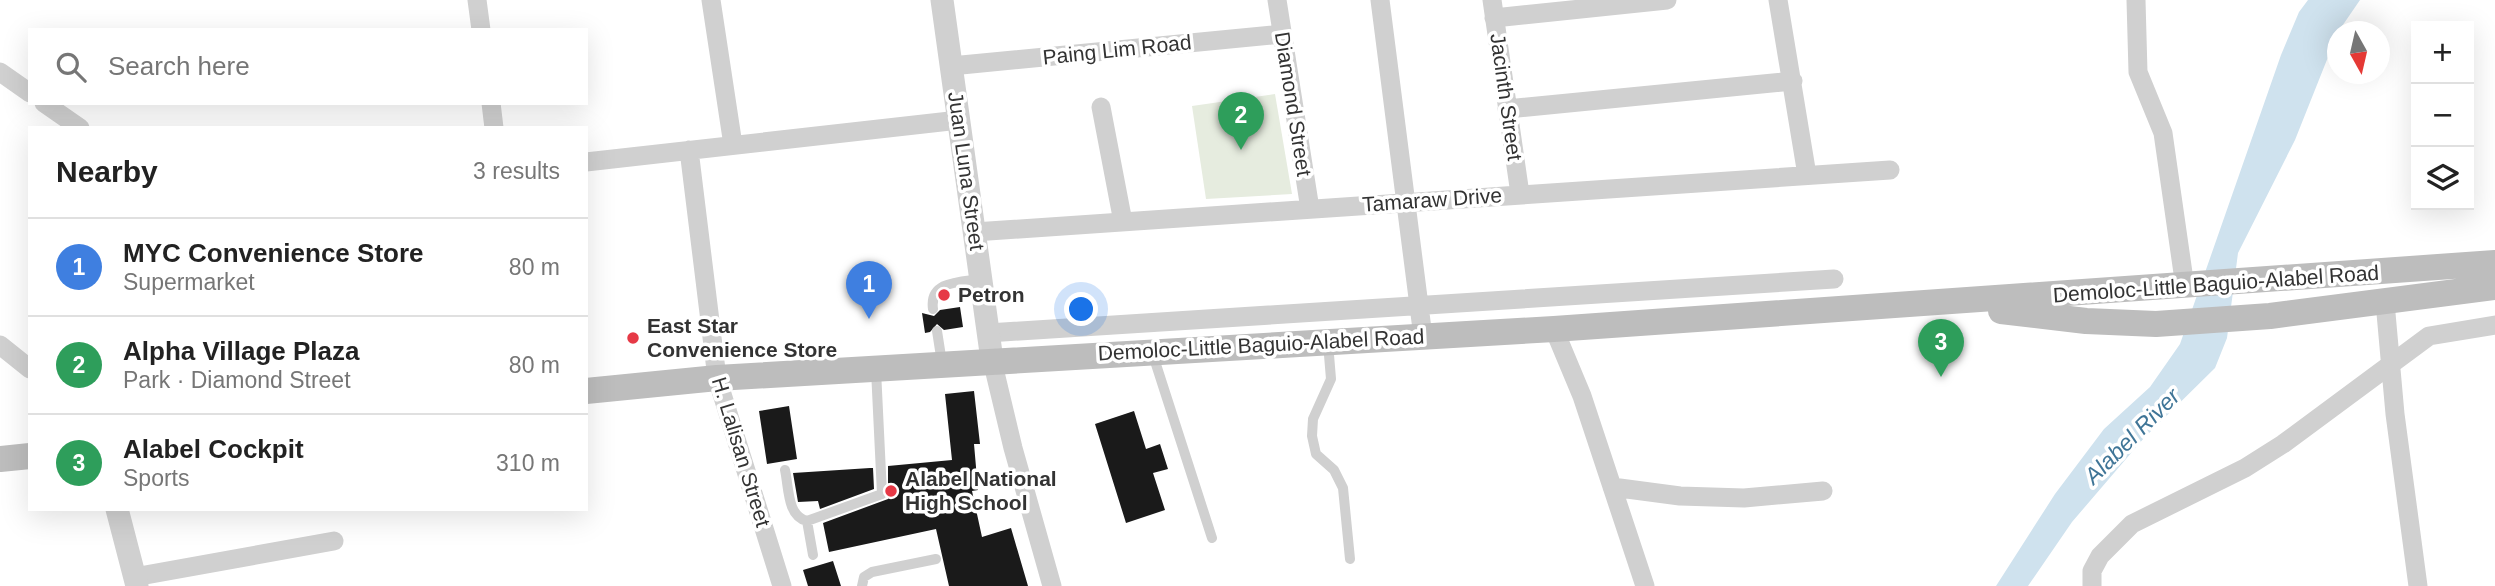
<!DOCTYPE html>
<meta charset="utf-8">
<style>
body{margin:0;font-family:Arial,sans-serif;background:#f2f2f2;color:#222}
.controls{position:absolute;right:21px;top:21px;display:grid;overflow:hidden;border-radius:0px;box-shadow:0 7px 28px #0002}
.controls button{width:63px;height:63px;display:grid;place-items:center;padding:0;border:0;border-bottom:2px solid #e0e0e0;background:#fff;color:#222;font:35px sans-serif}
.compass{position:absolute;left:2327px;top:21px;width:63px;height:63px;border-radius:50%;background:#fff;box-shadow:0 7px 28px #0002;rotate:172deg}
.you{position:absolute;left:1082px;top:310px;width:24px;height:24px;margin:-18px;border:5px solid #fff;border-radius:50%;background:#1a73e8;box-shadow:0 0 0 10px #1a73e833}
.badge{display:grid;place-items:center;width:46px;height:46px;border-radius:50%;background:#111827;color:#fff;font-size:23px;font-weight:700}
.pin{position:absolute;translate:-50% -58px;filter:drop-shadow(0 2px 4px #0008)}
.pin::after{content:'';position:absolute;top:37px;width:24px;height:21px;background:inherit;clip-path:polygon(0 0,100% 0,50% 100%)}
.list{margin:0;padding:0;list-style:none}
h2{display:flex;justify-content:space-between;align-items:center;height:91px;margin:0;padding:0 28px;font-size:30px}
h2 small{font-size:23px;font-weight:400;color:#767676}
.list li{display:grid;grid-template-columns:46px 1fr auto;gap:21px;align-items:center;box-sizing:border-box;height:98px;padding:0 28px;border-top:2px solid #e0e0e0}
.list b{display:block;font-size:26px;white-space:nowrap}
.list p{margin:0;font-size:23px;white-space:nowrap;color:#767676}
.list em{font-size:23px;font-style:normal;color:#767676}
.icon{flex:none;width:38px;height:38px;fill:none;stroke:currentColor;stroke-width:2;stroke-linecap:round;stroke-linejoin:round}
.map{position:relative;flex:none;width:2495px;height:586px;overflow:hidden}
.search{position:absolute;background:#fff;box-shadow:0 7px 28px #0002;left:28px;top:28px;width:560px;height:77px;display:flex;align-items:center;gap:18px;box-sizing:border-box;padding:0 24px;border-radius:0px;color:#767676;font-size:26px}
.panel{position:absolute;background:#fff;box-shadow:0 7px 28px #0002;left:28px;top:126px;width:560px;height:385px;border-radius:0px}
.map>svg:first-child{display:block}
.green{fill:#e6ecdf}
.water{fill:#cfe2ee}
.building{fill:#1a1a1a}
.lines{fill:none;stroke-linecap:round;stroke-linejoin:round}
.service{stroke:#d0d0d0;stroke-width:10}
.minor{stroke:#d0d0d0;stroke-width:19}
.tertiary{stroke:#d0d0d0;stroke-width:23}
.secondary{stroke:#bdbdbd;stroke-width:26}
.poi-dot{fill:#e63946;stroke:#fff;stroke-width:2.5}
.labels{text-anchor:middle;stroke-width:7;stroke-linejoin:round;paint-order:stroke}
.street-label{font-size:21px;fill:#333;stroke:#fff}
.poi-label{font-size:21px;font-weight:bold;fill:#333;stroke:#fff;text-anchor:start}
.water-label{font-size:23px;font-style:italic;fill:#3f7597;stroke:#fff}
</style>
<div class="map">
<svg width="2495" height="586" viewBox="0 0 2495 586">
<rect width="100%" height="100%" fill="#fff"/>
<path class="green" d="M1275,94L1292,194L1206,199L1192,106Z"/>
<path class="water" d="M2308,0H2360L2338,32L2295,140L2238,253L2227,338L2215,368L2144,438L2072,522L2028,586H1996L2055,494L2104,429L2150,387L2180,344L2281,55L2299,12Z"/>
<path class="building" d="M960,307L963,327L944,330L937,324L930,332L925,333L922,313L934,316L940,310Z
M974,391L980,444H974L978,490L972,491L982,537L1011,528L1028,586H949L936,529L829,552L823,523L888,499V466L952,460L945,394Z
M789,406L797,459L767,464L759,411Z
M1134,411L1146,449L1160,444L1168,469L1153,473L1165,510L1126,523L1095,424Z
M870,468H873L874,489L820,509L818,501L798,502L793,473Z
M833,561L841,586H808L803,570Z"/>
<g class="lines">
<path class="service" d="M933,309C929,281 960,282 980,279
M937,331L942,363
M1328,343L1331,379L1313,419L1312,436L1316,454L1334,470L1343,488L1350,559
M1153,355L1212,538
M785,470C789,488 787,516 807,521L882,494L876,370
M807,521L813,555
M862,586L864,577L872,572L936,559"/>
<path class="minor" d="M477,0L481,30
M711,0L733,145
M1277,0L1310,209
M1380,0L1423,337
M1492,0L1520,194
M1778,0L1807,175
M2136,0L2138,72L2163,133L2185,287
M1494,18L1667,0
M951,66L1282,34
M0,72L30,93
M44,103L80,128
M491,103L494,128
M1101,107L1123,222
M1507,109L1793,81
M689,150L717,378L782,586
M586,162L959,120
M974,232L1890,170
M2385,302L2395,414L2418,586
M1554,329L1582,396L1645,586
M988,333L1834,279
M0,345L30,369
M992,360L1013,448L1052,586
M1612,487L1680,496L1744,498L1823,491
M134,577L334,541
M2092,586V571L2100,556L2132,524L2245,468L2283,444L2429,336L2495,325"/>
<path class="tertiary" d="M942,0L992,360
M117,509L137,586"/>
<path class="secondary" d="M2001,311L2086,321L2156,324L2270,316L2495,287
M586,391L717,378L1554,329L2495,263
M0,459L30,456"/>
</g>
<g class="poi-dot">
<circle cx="944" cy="295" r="7"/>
<circle cx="633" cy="338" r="7"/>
<circle cx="891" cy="491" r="7"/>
</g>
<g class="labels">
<g class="street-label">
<text transform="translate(1117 50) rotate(-6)" y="7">Paing Lim Road</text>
<text transform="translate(1506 97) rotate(82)" y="7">Jacinth Street</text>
<text transform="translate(1293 104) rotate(81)" y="7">Diamond Street</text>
<text transform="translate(966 171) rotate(82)" y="7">Juan Luna Street</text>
<text transform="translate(1432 200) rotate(-4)" y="7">Tamaraw Drive</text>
<text transform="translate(2216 284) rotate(-4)" y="7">Demoloc-Little Baguio-Alabel Road</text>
<text transform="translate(1261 345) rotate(-3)" y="7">Demoloc-Little Baguio-Alabel Road</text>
<text transform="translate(741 452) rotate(73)" y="7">H. Lalisan Street</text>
</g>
<g class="poi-label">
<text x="958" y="302">Petron</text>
<text x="647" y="333">East Star<tspan x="647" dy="24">Convenience Store</tspan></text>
<text x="905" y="486">Alabel National<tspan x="905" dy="24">High School</tspan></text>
</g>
<g class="water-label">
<text transform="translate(2132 436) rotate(-45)" y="8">Alabel River</text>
</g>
</g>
</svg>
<div class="controls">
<button>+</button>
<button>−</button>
<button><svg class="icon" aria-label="layers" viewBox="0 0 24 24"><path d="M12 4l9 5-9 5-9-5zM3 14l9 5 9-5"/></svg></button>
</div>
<svg class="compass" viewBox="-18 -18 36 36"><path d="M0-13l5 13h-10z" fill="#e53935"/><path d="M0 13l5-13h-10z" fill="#767676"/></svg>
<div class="you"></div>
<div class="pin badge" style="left:869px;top:319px;background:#3f7fe0">1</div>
<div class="pin badge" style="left:1241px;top:150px;background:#2e9e5b">2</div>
<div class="pin badge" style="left:1941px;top:377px;background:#2e9e5b">3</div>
<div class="search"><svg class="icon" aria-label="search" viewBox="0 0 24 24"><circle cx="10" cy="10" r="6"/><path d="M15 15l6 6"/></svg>Search here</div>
<section class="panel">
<h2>Nearby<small>3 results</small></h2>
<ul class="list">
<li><span class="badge" style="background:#3f7fe0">1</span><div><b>MYC Convenience Store</b><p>Supermarket</p></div><em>80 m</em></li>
<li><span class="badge" style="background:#2e9e5b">2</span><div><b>Alpha Village Plaza</b><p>Park · Diamond Street</p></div><em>80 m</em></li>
<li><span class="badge" style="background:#2e9e5b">3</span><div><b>Alabel Cockpit</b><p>Sports</p></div><em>310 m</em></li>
</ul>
</section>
</div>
